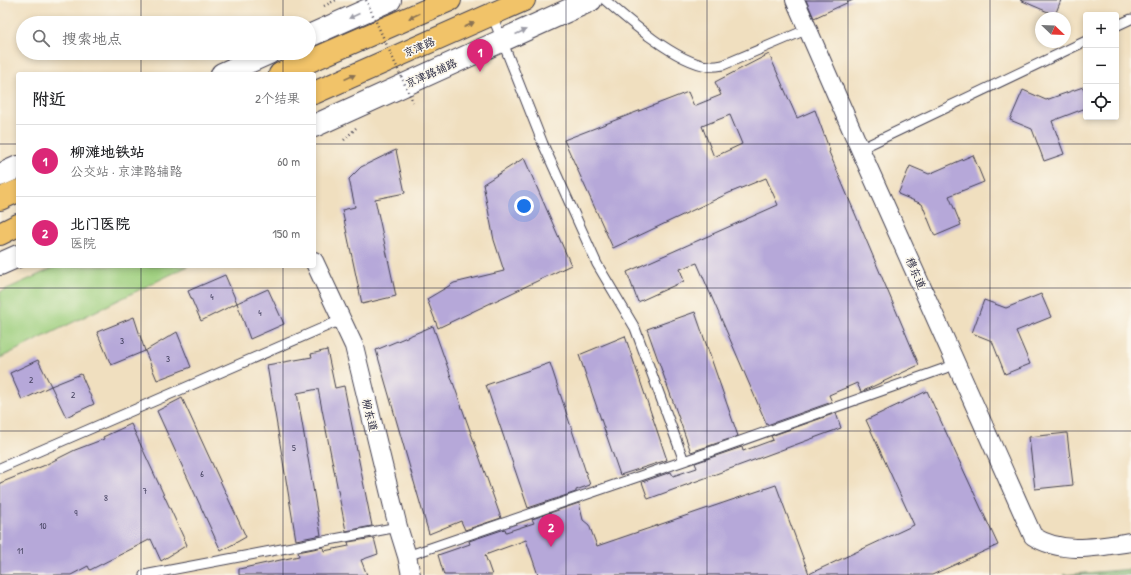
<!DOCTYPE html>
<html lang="zh">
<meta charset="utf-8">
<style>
body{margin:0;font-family:"Patrick Hand","LXGW WenKai TC",sans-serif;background:#f6f6f6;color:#202124}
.controls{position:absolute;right:12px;top:12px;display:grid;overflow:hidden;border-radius:4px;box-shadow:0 2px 6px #0003}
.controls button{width:36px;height:36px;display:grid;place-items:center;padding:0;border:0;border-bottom:1px solid #e0e0e0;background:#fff;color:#202124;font:20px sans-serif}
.compass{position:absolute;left:1035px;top:12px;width:36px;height:36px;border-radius:50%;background:#fff;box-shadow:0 2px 6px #0003;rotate:113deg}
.you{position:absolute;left:524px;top:206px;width:14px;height:14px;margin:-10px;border:3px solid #fff;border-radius:50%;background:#1a73e8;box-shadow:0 0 0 6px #1a73e833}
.badge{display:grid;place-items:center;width:26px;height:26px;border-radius:50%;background:#db2777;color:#fff;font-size:13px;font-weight:700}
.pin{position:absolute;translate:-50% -33px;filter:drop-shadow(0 1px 2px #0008)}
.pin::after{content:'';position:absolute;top:21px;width:14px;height:12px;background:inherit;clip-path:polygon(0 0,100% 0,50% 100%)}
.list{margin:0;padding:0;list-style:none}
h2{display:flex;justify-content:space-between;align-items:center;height:52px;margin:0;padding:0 16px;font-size:17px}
h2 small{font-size:13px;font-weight:400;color:#757577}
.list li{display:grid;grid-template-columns:26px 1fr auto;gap:12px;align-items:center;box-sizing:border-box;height:72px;padding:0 16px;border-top:1px solid #e0e0e0}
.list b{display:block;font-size:15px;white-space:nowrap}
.list p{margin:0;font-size:13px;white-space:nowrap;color:#757577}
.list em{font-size:13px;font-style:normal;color:#757577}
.icon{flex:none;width:22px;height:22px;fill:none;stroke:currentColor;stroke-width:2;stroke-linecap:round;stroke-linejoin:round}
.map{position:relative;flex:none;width:1131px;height:575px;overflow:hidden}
.search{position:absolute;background:#fff;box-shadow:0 2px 6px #0003;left:16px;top:16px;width:300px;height:44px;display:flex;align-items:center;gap:10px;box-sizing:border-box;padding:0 14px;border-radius:22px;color:#757577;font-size:15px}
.panel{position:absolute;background:#fff;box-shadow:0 2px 6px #0003;left:16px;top:72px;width:300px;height:196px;border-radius:4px}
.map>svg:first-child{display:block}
.green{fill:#9ecf7e;stroke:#60785c}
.forest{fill:#7eb26d;stroke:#506a54}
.building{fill:#b6a8d9;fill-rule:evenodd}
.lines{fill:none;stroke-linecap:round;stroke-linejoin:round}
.service-casing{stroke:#413e4f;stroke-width:11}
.minor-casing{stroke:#413e4f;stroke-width:20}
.tertiary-casing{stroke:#413e4f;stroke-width:24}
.primary-casing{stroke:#413e4f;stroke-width:24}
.path{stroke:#413e4f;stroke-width:2.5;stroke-dasharray:1 3;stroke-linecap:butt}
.service{stroke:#fff;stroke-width:9}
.minor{stroke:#fff;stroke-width:18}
.tertiary{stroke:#fff;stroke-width:22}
.primary{stroke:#f1c369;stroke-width:22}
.path-bridge{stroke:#413e4f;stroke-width:2.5;stroke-dasharray:1 3;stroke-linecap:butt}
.oneway{fill:#9c9ca7}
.oneway2{fill:#8a7252}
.grid{fill:none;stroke:#22223b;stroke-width:1;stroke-opacity:0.55}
.labels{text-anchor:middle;stroke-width:3.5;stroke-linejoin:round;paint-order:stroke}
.number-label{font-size:9px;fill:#474462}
.street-label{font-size:11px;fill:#22223b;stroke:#fbf7ec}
</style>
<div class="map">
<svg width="1131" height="575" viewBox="0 0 1131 575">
<rect width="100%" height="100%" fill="#fbf7ec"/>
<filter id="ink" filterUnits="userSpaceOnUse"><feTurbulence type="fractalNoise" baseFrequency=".025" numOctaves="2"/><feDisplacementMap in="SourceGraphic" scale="8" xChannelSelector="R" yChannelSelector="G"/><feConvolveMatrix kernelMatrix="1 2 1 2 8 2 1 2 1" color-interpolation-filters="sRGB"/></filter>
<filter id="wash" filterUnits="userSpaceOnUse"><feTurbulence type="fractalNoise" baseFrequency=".012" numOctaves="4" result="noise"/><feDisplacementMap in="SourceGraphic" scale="16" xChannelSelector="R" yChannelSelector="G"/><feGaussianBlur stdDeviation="0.9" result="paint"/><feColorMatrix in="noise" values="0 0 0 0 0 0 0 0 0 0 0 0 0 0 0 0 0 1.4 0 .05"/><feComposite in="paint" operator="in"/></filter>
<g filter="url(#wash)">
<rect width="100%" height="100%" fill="#f0dfbf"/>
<path class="green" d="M58,266H188L0,358V292Z"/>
<path class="forest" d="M1131,569V575H1063Z"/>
<g id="blocks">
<path class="building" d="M806,0H853L814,18Z
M1020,0H1061L1055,15Z
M769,54L797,118L815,110L830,151L829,152L919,365L861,392L857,383L829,395L832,402L767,425L697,263L680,269L684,281L638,302L627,272L778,205L766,178L729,193L613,248L564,140L688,92L694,106L721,95L715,82ZM730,115L742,144L714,157L702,126Z
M1083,87L1086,94V108L1052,121L1064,154L1044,161L1032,129L1010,120L1023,90L1046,100Z
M396,150L405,193L375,199L396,296L362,304L342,210L355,207L349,179L361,167Z
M973,155L984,182L949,196L961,225L935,236L922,204L898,194L910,166L929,174Z
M524,158L571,265L438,328L427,299L454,283L504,271L494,240L483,184Z
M225,275L237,303L201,321L188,291Z
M268,289L284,324L250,339L237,303Z
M1041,294L1051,317L1016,331L1030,364L1005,374L992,341L972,333L984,300L1006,308Z
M695,312L738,436L691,452L647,329Z
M134,317L145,351L111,365L97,332Z
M433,326L501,518L465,530L461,521L429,534L376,350Z
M177,332L191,367L157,380L145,351Z
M625,336L667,460L620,475L579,355Z
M327,350L335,388L344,386L372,526L346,531L318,389L297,393L321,535L296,540L267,365L312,357L311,354Z
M38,360L51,386L22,400L10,373Z
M550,363L590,485L576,490V492L528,508L486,385Z
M81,374L94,404L66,417L51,386Z
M927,391L998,545L932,575H538L526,540L485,555L492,575H444L438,555L470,544L469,541L505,529L506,532L534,523L532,519L579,503L583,520L589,525L597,546L776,485L809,574L914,525L866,420Z
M182,398L246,537L221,551L157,411Z
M836,413L841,428L648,499L642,482L671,472L673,476L697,468L695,463L742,447L743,451L773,440L771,436Z
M131,424L187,545L161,561L151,539L90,570L88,566L71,575H0V483L43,466L75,450L104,439L103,437Z
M1067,433L1073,485L1035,489L1029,437Z
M374,538L378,554L361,560L367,575H239V569L299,556L298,552L323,547L324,551L349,546L348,542Z"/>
</g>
</g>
<g filter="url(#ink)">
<use href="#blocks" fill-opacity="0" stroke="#413e4f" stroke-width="1"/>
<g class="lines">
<defs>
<path id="service" d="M605,0C629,21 676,62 708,66C713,67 718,66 723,65L808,29
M492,15L543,144L597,264L635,328L684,461
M1116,26L1131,19
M860,149L1086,41
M0,468L341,320
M407,556L684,461L957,364
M144,575L398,527"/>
<path id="minor" d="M795,0L860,149L1033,536C1062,555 1098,547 1131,542
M314,261L354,346L398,527L407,556L411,575"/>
<path id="tertiary" d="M309,36L390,0
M222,74L269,53
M314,126L591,0
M0,175L18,167
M0,264L18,256"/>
<path id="primary" d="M280,74L450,0
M314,93L524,0
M0,199L18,191
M0,234L18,225"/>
</defs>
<use href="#service" class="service-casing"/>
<use href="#minor" class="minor-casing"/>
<use href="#tertiary" class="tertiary-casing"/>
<use href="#primary" class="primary-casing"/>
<path class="path" d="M324,6L336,0
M344,140L356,128"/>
<use href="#service" class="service"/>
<use href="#minor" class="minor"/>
<use href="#tertiary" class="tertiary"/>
<use href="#primary" class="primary"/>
<path class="path-bridge" d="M366,0L413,102"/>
</g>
<defs><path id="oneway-solid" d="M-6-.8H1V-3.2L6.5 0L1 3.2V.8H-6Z"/></defs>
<g class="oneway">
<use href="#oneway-solid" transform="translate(354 16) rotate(156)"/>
<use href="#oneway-solid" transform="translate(521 32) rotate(-24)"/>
</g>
<g class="oneway2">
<use href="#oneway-solid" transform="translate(414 16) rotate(156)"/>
<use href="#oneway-solid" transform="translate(469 25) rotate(-24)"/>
<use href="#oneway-solid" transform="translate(350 77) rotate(-24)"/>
</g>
</g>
<path class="grid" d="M141,0V23M283,0V23M424,0V575M566,0V575M707,0V575M848,0V575M990,0V575M141,53V74M283,53V74M0,144H18M314,144H1131M141,266V575M283,266V575M0,288H1131M0,431H1131"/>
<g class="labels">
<g class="number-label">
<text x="212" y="300">4</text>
<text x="260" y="316">4</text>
<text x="122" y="344">3</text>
<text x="168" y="362">3</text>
<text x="31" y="383">2</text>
<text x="73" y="398">2</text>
<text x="294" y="451">5</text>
<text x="202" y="477">6</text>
<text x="145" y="494">7</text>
<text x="106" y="501">8</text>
<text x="76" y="516">9</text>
<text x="43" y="529">10</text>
<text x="20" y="554">11</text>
</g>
<g class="street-label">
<text transform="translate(419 47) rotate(-24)" y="4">京津路</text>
<text transform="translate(431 73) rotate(-24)" y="4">京津路辅路</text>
<text transform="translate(916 273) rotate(66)" y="4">穆东道</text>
<text transform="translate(370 415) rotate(76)" y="4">柳东道</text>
</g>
</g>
</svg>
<div class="controls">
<button>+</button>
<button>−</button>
<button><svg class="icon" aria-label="locate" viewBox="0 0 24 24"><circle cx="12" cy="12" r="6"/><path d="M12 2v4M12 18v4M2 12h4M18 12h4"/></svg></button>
</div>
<svg class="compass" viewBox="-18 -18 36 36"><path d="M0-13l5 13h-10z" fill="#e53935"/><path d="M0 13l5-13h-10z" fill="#757577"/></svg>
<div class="you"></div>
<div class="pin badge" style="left:480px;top:72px">1</div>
<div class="pin badge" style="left:551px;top:547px">2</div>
<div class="search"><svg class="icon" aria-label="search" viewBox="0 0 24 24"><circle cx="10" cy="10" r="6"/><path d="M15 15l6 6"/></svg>搜索地点</div>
<section class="panel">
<h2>附近<small>2个结果</small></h2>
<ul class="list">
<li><span class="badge">1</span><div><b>柳滩地铁站</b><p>公交站 · 京津路辅路</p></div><em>60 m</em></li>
<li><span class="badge">2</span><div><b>北门医院</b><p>医院</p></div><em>150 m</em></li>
</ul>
</section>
</div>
